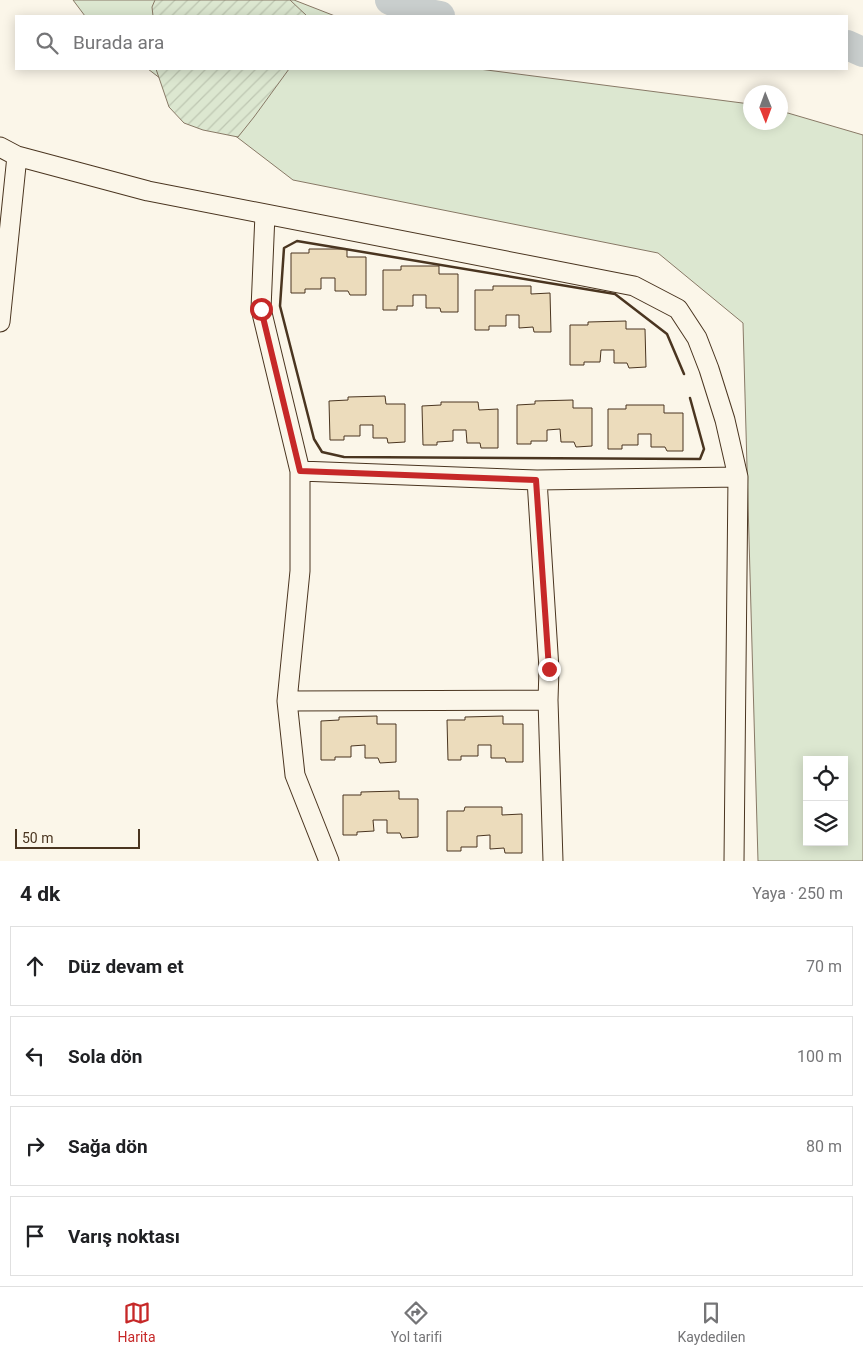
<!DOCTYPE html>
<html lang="tr">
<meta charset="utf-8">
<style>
body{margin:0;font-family:Roboto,sans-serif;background:#f2f2f2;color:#202124}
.controls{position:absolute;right:15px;bottom:15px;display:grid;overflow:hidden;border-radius:0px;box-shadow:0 2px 12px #0003}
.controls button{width:45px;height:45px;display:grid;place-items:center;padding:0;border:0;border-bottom:1px solid #e0e0e0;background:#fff;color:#202124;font:25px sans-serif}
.compass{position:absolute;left:743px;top:85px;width:45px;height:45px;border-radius:50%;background:#fff;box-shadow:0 2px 12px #0003;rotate:179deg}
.scale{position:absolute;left:15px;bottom:12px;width:125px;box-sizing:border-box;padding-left:5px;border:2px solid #4a3520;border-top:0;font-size:14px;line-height:18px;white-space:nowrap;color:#4a3520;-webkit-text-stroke:4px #fbf6e9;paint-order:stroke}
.stop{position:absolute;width:15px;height:15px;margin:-11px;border:4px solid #c62828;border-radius:50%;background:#fff}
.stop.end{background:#c62828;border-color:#fff;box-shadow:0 1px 5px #0008}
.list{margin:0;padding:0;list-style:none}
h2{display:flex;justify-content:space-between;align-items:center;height:65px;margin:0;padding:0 20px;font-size:21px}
h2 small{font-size:16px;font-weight:400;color:#757577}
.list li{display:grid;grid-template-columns:32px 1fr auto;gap:15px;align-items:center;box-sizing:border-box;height:80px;margin:0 10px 10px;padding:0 10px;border:1px solid #e0e0e0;border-radius:0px}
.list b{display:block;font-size:19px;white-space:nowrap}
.list em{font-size:16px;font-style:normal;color:#757577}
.icon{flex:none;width:28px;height:28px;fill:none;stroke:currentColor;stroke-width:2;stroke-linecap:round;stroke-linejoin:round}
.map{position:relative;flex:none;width:863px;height:861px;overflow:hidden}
.search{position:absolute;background:#fff;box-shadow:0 2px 12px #0003;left:15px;right:15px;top:15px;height:55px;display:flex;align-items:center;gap:12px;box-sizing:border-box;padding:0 18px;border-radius:0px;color:#757577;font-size:19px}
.sheet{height:425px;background:#fff}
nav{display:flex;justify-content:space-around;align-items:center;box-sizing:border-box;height:70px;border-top:1px solid #e0e0e0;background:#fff;font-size:14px;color:#757577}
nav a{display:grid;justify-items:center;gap:2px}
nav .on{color:#c62828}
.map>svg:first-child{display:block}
.green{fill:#dce7d0;stroke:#887966;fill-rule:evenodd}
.garden{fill:url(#garden-furrows);stroke:#887966}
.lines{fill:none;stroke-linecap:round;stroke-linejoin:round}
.river{stroke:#c9cecd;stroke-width:30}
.building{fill:#ecdcbc;stroke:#4a3520}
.minor-casing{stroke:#4a3520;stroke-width:21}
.minor{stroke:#fbf6e9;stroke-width:19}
.wall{stroke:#4a3520;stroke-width:2.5}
.route{stroke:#c62828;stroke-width:6}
</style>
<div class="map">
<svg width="863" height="861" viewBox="0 0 863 861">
<defs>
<pattern id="garden-furrows" width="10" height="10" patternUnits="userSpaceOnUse" patternTransform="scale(1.25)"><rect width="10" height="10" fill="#dce7d0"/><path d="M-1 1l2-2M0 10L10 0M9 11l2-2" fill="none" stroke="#bec7b2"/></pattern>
</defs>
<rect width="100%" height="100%" fill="#fbf6e9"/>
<path class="green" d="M73,0H294L335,16H85Z
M148,69H479L750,104V122H780L781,111L863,135V861H758L743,323L658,253L293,180ZM807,760H844V842H807Z"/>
<path class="garden" d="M155,0H290L307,16H153L152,7Z
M156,69H289L254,117L238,137L203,130L184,123L169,107Z"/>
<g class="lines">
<path class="river" d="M390,0L418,12L440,16
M847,45L863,52"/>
</g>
<path class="building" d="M309,249H347V257H366V295H350L348,291H335V278H321V289H305V293H291V253H309Z
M401,266H439V274H458V312H441L440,308H426V295H413V306H397V310H383V270H401Z
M493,286H531V294L550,293L551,332H534L533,327L519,328V315H506V326H489V330H475V290H493Z
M626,321V329H645L646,367L629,368L627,363H614V350H601L600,362H584V365H570V325H588V322Z
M385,396L386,404H405V442L388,443L387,438H373V425H360V436H344V440H330L329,401L348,400V397Z
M573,400V408H592V446L576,447L574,442H561L560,429L547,430V441H531V444H517V405L535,404V401Z
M441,402H478L479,410L498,409V448H481L480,443H467L466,430H453V441L437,442V445H423L422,406L441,405Z
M626,405H664V413H683V451H667L665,447H651V434H638V445H622V449H608V409H626Z
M377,716V724H396V762L380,763L378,758H365V745L351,746V757H335V760H321V721L339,720V717Z
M503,716V724H523V762H506L505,758H491V745H478V756H461V760H448L447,720H465V717Z
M399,791V799H418V837L402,838L400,833H387V820H373L374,831L357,832V835H343V795H361V792Z
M465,807H502V815L522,814V853H505L504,848L490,849V835L477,836V847H461V851H447V811H464Z"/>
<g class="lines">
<defs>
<path id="minor" d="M0,147L17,156L148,191L634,286L678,309L697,338L709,369L725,420L738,477L734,861
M265,214L261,309L300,471V571L287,701L295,775L329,861
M0,322L17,156
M300,471L537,480L738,477
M537,480L549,669L548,700L553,861
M287,701L548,700"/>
</defs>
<use href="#minor" class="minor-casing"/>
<use href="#minor" class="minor"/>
<path class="wall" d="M684,374L667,334L615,294L297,241L284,248L280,306L314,439L322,452L344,457L700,459L704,449L690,398"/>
</g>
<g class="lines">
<path class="route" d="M261,309L300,471L536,480L549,669"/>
</g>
</svg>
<div class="controls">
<button><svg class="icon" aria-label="locate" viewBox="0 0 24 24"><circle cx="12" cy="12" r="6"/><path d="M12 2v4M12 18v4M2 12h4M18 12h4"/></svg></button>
<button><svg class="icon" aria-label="layers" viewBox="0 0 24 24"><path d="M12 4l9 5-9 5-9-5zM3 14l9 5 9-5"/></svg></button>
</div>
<svg class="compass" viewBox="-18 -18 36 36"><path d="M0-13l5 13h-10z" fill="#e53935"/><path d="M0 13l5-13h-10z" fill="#757577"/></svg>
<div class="scale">50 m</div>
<div class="stop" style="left:261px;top:309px"></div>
<div class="stop end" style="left:549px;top:669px"></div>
<div class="search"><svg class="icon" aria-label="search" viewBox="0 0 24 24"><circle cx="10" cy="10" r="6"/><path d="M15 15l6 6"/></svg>Burada ara</div>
</div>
<section class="sheet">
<h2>4 dk<small>Yaya · 250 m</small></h2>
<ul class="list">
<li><svg class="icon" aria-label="ahead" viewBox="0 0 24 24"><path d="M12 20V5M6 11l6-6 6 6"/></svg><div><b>Düz devam et</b></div><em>70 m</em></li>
<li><svg class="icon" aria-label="left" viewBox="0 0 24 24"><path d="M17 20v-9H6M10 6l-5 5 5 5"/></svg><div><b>Sola dön</b></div><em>100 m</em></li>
<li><svg class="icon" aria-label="right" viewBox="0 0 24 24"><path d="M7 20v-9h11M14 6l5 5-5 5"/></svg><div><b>Sağa dön</b></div><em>80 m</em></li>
<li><svg class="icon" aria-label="arrive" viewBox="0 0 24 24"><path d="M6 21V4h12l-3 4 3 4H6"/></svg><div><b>Varış noktası</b></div></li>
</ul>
</section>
<nav>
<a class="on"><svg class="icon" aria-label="map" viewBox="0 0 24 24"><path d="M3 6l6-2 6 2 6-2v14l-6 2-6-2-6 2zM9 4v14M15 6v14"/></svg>Harita</a>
<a><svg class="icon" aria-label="directions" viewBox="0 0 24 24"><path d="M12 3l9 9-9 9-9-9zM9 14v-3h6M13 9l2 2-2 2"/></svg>Yol tarifi</a>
<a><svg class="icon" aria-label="saved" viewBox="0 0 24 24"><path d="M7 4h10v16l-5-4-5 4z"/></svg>Kaydedilen</a>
</nav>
